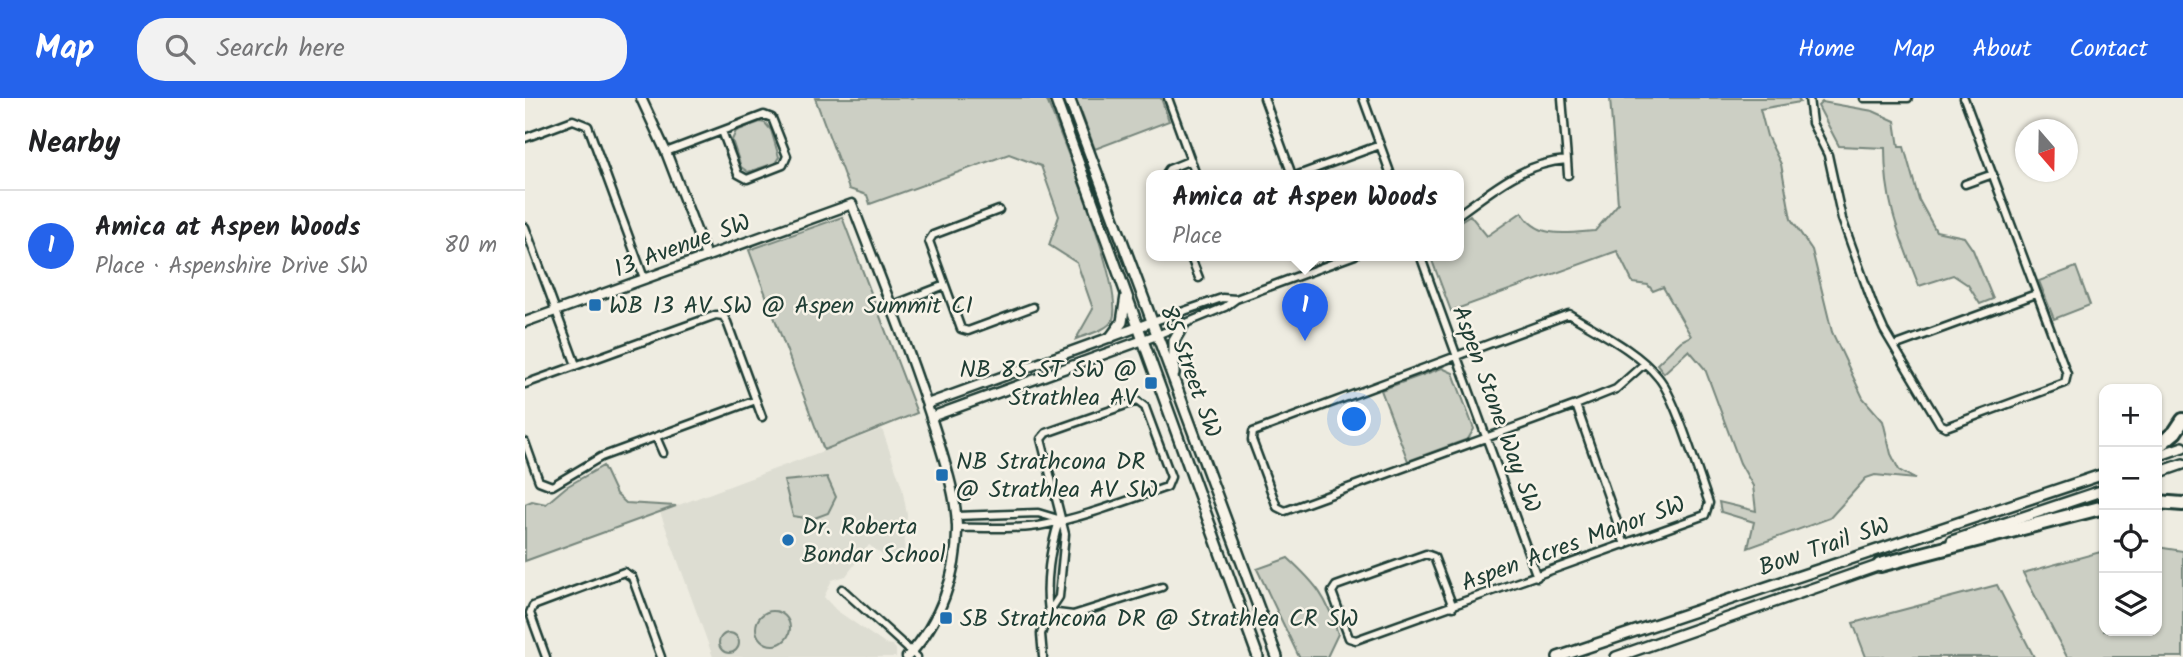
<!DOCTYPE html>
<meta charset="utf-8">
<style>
body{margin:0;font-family:Kalam,sans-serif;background:#f2f2f2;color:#202124}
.controls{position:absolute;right:21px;bottom:21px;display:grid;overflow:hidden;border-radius:14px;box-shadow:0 2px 5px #0004}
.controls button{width:63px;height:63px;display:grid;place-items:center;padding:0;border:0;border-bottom:2px solid #e0e0e0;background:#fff;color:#202124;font:35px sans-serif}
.compass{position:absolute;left:1490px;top:21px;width:63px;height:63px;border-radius:50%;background:#fff;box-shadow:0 2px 5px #0004;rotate:160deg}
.you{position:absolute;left:830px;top:322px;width:24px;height:24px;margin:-18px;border:5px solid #fff;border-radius:50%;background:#1a73e8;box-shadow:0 0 0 10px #1a73e833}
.badge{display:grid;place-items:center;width:46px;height:46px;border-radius:50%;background:#2563eb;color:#fff;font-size:23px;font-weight:700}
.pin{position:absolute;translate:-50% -58px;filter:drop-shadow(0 2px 4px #0008)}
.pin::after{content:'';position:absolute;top:37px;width:24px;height:21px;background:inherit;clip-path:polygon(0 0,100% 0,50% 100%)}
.popup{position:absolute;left:621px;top:72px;width:318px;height:91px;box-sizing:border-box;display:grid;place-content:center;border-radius:14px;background:#fff;filter:drop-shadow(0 2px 5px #0005);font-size:23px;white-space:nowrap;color:#757577}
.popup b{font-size:26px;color:#202124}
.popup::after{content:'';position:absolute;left:50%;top:100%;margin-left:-14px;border:14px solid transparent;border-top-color:#fff}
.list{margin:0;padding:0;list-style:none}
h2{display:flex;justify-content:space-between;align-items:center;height:91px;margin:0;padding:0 28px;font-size:30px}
h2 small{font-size:23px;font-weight:400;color:#757577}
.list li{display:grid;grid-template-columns:46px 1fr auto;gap:21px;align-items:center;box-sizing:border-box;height:112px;padding:0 28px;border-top:2px solid #e0e0e0}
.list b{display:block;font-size:26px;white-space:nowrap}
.list p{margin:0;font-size:23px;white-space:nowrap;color:#757577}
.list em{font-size:23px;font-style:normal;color:#757577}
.icon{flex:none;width:38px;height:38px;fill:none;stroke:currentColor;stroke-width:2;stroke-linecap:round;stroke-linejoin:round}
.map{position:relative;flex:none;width:1658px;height:559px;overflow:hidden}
header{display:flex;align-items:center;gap:42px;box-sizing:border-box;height:98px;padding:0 35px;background:#2563eb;color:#fff}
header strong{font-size:33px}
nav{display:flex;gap:38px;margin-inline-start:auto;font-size:24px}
.search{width:490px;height:63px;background:#f2f2f2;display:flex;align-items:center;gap:18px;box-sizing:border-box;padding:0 24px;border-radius:28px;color:#757577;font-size:26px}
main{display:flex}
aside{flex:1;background:#fff}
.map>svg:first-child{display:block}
.built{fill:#ddddd2}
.green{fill:#cccfc4;stroke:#76867c;stroke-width:2}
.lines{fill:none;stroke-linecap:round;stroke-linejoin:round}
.minor-casing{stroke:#1f3d34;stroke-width:11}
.tertiary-casing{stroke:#1f3d34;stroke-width:13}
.secondary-casing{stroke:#1f3d34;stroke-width:14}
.motorway-casing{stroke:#1f3d34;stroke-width:18}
.minor{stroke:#f7f3e8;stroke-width:6}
.tertiary{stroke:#f7f3e8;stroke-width:8}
.secondary{stroke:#f7f3e8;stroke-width:9}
.motorway{stroke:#f7f3e8;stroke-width:12}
.poi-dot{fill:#1f6fb2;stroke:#f7f3e8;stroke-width:2.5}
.labels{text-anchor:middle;stroke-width:5;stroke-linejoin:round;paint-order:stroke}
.street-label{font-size:24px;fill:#1f3d34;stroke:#f7f3e8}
.poi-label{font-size:24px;fill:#1f3d34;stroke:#f7f3e8;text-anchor:start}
</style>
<header>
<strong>Map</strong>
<div class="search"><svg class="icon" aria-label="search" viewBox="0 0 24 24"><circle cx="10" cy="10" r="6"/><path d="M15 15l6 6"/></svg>Search here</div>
<nav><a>Home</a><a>Map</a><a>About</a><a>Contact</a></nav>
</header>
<main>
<aside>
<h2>Nearby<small></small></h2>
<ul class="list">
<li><span class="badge">1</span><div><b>Amica at Aspen Woods</b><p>Place · Aspenshire Drive SW</p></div><em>80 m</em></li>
</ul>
</aside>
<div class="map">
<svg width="1658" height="559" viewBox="0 0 1658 559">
<rect width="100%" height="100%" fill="#eeece1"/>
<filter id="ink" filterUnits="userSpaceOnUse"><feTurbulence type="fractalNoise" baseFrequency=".0143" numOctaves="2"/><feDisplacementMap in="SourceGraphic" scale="14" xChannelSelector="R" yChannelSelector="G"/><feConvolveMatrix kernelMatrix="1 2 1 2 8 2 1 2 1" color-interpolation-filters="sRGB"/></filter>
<g filter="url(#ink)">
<path class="built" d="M357,331L377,389L382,417L378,463L360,459L344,447L321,478L307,482L299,499L311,512L360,546L367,547L371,551V559H188L135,414Z"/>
<path class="green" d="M290,0H521C536,37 599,191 588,221C584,232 561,237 551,241L568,211L552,165L524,147L534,118L516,68L484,56L345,106L342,97L324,91Z
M551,0H636L644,23L570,51Z
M1085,0H1273L1275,4L1235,11L1242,38L1256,66L1266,121L1287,152L1307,234L1338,300L1358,323L1366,356L1374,372L1390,381L1350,377L1341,380L1305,420L1223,450L1229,424L1196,414L1194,404L1231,413L1228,388L1215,365L1180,271L1164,252L1139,275L1132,266L1156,243L1166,238L1138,189L1128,193L1123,187L1108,185L1092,153L926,213L905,157H934V124L945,117L962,138L997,114C1012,142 1044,135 1070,133L1093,106Z
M1297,4L1348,13L1370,23L1374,49H1379L1394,102L1411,133L1439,139L1448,152L1468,201L1455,206L1443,187L1428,177L1394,188C1374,136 1360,106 1360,50L1314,48L1293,8Z
M235,24L240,25L246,32L254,59L250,65L223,74L216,69L207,42L211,33Z
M317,119L392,315L299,352L224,152Z
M1551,169L1565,207L1529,221L1514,183Z
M917,270L928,275L949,331L943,341L883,363L856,292Z
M78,368L91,396L101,405L151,408L0,463V406L7,403L21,406L41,389Z
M302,379L311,399L303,415L287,421L268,418L259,383Z
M1632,449L1658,453V559H1542L1498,475L1579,453V533H1632Z
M763,460C791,486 802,499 813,536L802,559H774L732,471Z
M1472,487L1509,559H1341L1328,525Z
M231 530a17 17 0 1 1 34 0a17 17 0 1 1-34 0Z
M194 545a10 10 0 1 1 20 0a10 10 0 1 1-20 0Z"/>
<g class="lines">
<defs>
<path id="minor" d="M643,0L671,77
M739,0L767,77
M838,0L866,77
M1284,0L1287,25L1303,57L1317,121L1348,207L1359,232L1415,326L1421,329L1540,285L1542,276L1439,0
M1339,0H1383
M0,40L48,22L63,28L119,180
M141,54L239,17L247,20L262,58L258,67L222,81L213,76L197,33
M1042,62L1043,77
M640,77L644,71L666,62
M773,77L855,47
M1440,86L1468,76
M474,112L408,137L404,143L436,231L443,233L508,209
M934,116C969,91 998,65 1042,62L1037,0
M0,129L51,267
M665,157L674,180
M895,157L1012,479
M366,208L420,187
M627,224L697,200L711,201
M632,237L700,209L711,201L830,157
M1369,248L1511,196
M0,286L191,217L198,218L202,224L237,319
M1051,307L1100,447
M131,339L138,355
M0,344L14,383L27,388L76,359L231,302
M431,418L513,415L533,421
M432,430C458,429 488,432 513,428C558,420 600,403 642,389L646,379L620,309L612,303L521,335L516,341L540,436L534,499L524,514L516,536L518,559
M317,491L392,559
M928,509L909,459L901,456L811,488L807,494L824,540L831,542L1180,417L1184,405C1173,376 1151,300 1133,279C1111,252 1073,234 1044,216L728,334L727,342L752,409L760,413L1051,307L1091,291L1119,266
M524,514L548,517L637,489
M524,514C520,485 525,451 534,423
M21,559L5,515L8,508L99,474L107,479L136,559"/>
<path id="tertiary" d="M116,0L141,54L181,158
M0,224L327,106C356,182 387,258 411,335C420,365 431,397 432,428C433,475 415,525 382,559
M402,306L627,224
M406,319L632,237"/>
<path id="secondary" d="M530,0L733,559
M544,0L752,559
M586,239L597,224L601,198
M649,276V243L659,226
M1632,358L1658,349
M1632,375L1658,366
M1427,443L1579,392
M1033,559L1579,376
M1091,559L1361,465"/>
<path id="motorway" d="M1632,349L1650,334L1658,322
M1632,404L1658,406
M1355,467L1579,409"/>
</defs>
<use href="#minor" class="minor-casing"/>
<use href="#tertiary" class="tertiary-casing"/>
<use href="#secondary" class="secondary-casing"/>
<use href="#motorway" class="motorway-casing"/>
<use href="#minor" class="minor"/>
<use href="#tertiary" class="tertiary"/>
<use href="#secondary" class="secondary"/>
<use href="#motorway" class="motorway"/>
</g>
</g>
<g class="poi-dot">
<rect x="63" y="200" width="14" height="14" rx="3.5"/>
<rect x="619" y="278" width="14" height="14" rx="3.5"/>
<rect x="410" y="370" width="14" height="14" rx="3.5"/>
<circle cx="263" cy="442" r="7"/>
<rect x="414" y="513" width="14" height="14" rx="3.5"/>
</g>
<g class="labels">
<g class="street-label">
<text transform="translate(157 147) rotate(-20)" y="8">13 Avenue SW</text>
<text transform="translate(666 273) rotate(70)" y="8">85 Street SW</text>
<text transform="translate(972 311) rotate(70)" y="8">Aspen Stone Way SW</text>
<text transform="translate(1048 445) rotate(-20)" y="8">Aspen Acres Manor SW</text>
<text transform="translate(1299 448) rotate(-19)" y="8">Bow Trail SW</text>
</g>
<g class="poi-label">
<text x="84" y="215">WB 13 AV SW @ Aspen Summit CI</text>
<text x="612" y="279" text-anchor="end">NB 85 ST SW @<tspan x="612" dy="28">Strathlea AV</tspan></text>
<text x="431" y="371">NB Strathcona DR<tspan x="431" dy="28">@ Strathlea AV SW</tspan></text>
<text x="277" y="436">Dr. Roberta<tspan x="277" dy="28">Bondar School</tspan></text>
<text x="435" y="528">SB Strathcona DR @ Strathlea CR SW</text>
</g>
</g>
</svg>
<div class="controls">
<button>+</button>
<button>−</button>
<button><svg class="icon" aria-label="locate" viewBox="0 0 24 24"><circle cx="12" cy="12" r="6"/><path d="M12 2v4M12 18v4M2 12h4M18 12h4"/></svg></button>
<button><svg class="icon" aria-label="layers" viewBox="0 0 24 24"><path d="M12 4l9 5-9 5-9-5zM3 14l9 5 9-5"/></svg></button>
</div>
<svg class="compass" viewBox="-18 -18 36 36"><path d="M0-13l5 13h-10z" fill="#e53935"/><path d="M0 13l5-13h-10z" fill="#757577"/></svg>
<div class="you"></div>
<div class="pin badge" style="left:780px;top:243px">1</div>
<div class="popup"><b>Amica at Aspen Woods</b>Place</div>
</div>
</main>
